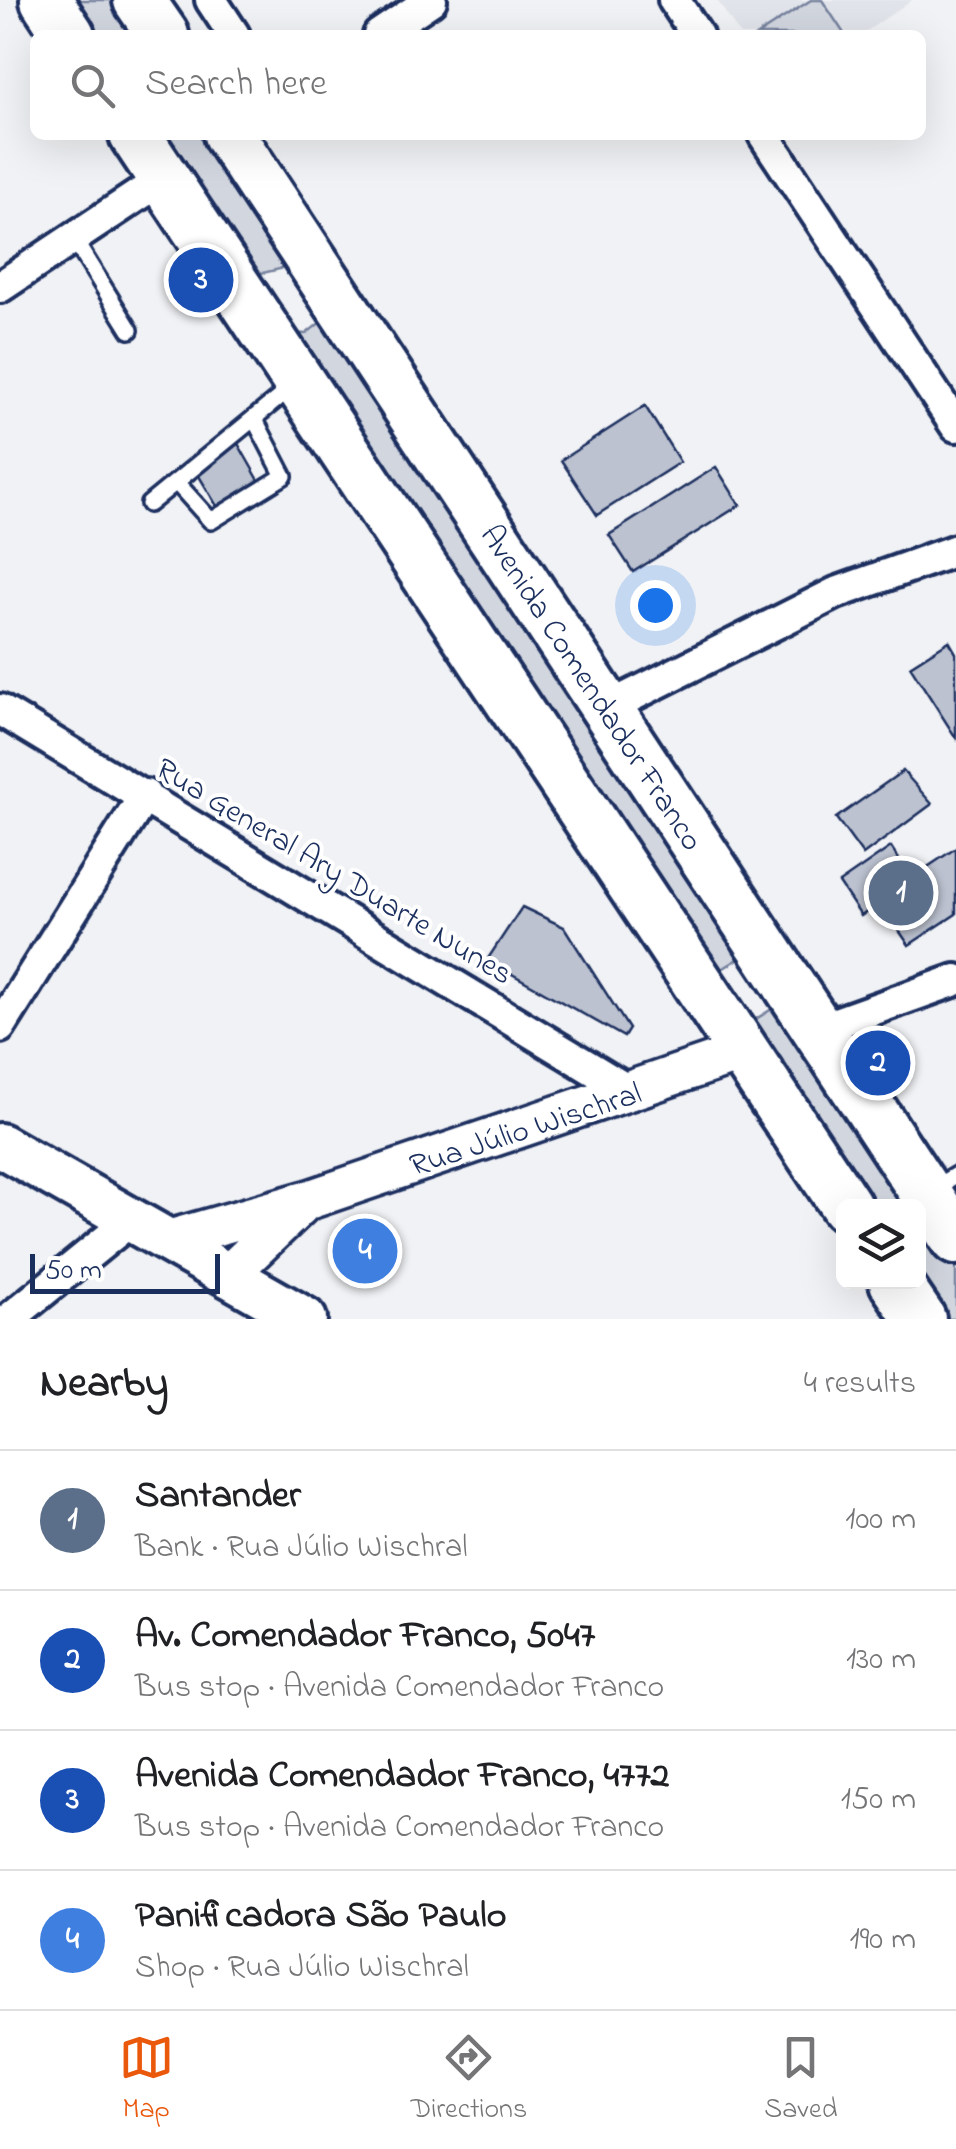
<!DOCTYPE html>
<meta charset="utf-8">
<style>
body{margin:0;font-family:"Indie Flower",sans-serif;background:#f2f2f2;color:#202124}
.controls{position:absolute;right:30px;bottom:30px;display:grid;overflow:hidden;border-radius:15px;box-shadow:0 10px 40px #0002}
.controls button{width:90px;height:90px;display:grid;place-items:center;padding:0;border:0;border-bottom:2px solid #e0e0e0;background:#fff;color:#202124;font:50px sans-serif}
.scale{position:absolute;left:30px;bottom:25px;width:190px;box-sizing:border-box;padding-left:10px;border:5px solid #1b2f5e;border-top:0;font-size:28px;line-height:35px;white-space:nowrap;color:#1b2f5e;-webkit-text-stroke:8px #fff;paint-order:stroke}
.you{position:absolute;left:655px;top:605px;width:35px;height:35px;margin:-25px;border:8px solid #fff;border-radius:50%;background:#1a73e8;box-shadow:0 0 0 15px #1a73e833}
.badge{display:grid;place-items:center;width:65px;height:65px;border-radius:50%;background:#ea580c;color:#fff;font-size:32px;font-weight:700}
.pin{position:absolute;translate:-50% -50%;border:5px solid #fff;box-shadow:0 2px 10px #0006}
.list{margin:0;padding:0;list-style:none}
h2{display:flex;justify-content:space-between;align-items:center;height:130px;margin:0;padding:0 40px;font-size:42px}
h2 small{font-size:32px;font-weight:400;color:#757577}
.list li{display:grid;grid-template-columns:65px 1fr auto;gap:30px;align-items:center;box-sizing:border-box;height:140px;padding:0 40px;border-top:2px solid #e0e0e0}
.list b{display:block;font-size:38px;white-space:nowrap}
.list p{margin:0;font-size:32px;white-space:nowrap;color:#757577}
.list em{font-size:32px;font-style:normal;color:#757577}
.icon{flex:none;width:55px;height:55px;fill:none;stroke:currentColor;stroke-width:2;stroke-linecap:round;stroke-linejoin:round}
.map{position:relative;flex:none;width:956px;height:1319px;overflow:hidden}
.search{position:absolute;background:#fff;box-shadow:0 10px 40px #0002;left:30px;right:30px;top:30px;height:110px;display:flex;align-items:center;gap:25px;box-sizing:border-box;padding:0 35px;border-radius:15px;color:#757577;font-size:38px}
.sheet{height:690px;background:#fff}
nav{display:flex;justify-content:space-around;align-items:center;box-sizing:border-box;height:140px;border-top:2px solid #e0e0e0;background:#fff;font-size:28px;color:#757577}
nav a{display:grid;justify-items:center;gap:5px}
nav .on{color:#ea580c}
.map>svg:first-child{display:block}
.built{fill:#e1e4ea}
.green{fill:#d2d6df;stroke:#76829e;stroke-width:2.5}
.building{fill:#bcc2d0;stroke:#1b2f5e;stroke-width:2.5}
.lines{fill:none;stroke-linecap:round;stroke-linejoin:round}
.service-casing{stroke:#1b2f5e;stroke-width:22}
.minor-casing{stroke:#1b2f5e;stroke-width:38}
.tertiary-casing{stroke:#1b2f5e;stroke-width:45}
.secondary-casing{stroke:#1b2f5e;stroke-width:50}
.trunk-casing{stroke:#1b2f5e;stroke-width:58}
.path{stroke:#1b2f5e;stroke-width:5;stroke-dasharray:8 8;stroke-linecap:butt}
.service{stroke:#fff;stroke-width:15}
.minor{stroke:#fff;stroke-width:30}
.tertiary{stroke:#fff;stroke-width:38}
.secondary{stroke:#fff;stroke-width:42}
.trunk{stroke:#fff;stroke-width:50}
.labels{text-anchor:middle;stroke-width:8;stroke-linejoin:round;paint-order:stroke}
.street-label{font-size:32px;fill:#1b2f5e;stroke:#fff}
</style>
<div class="map">
<svg width="956" height="1319" viewBox="0 0 956 1319">
<rect width="100%" height="100%" fill="#f1f2f5"/>
<filter id="ink" filterUnits="userSpaceOnUse"><feTurbulence type="fractalNoise" baseFrequency=".01" numOctaves="2"/><feDisplacementMap in="SourceGraphic" scale="20" xChannelSelector="R" yChannelSelector="G"/><feConvolveMatrix kernelMatrix="1 2 1 2 8 2 1 2 1" color-interpolation-filters="sRGB"/></filter>
<g filter="url(#ink)">
<path class="built" d="M717,0H912L861,35H740Z"/>
<path class="green" d="M65,0H117L140,35H88Z
M811,0H822L845,35H757Z
M155,135H206L288,259L280,269L254,275Z
M327,317L748,953L709,977L292,333L306,334Z
M783,1002L956,1262V1319H939L918,1282V1206H864L745,1026Z"/>
<path class="building" d="M645,406L680,462L597,515L561,460Z
M236,440L261,484L221,513L196,471Z
M716,467L740,505L633,572L609,535Z
M949,641L956,653V738L910,666Z
M903,771L932,804L863,855L836,818Z
M891,847L911,878L956,848V914L909,945L880,903L861,916L839,883Z
M522,907L564,927L629,1029L624,1037L487,960Z"/>
<g class="lines">
<defs>
<path id="service" d="M73,238L130,330
M176,482L211,521L284,476L254,418
M149,504L292,387
M929,1191L956,1175"/>
<path id="minor" d="M211,0L234,35
M674,0L697,35
M379,35L431,0
M764,135L956,426
M0,287L164,178
M607,708L836,593L956,550
M0,710L632,1093
M0,1027L145,795
M819,1029L956,980
M9,1319L131,1220"/>
<path id="tertiary" d="M168,1240L305,1201L743,1052
M230,1273L300,1206"/>
<path id="secondary" d="M0,1145L305,1319"/>
<path id="trunk" d="M46,0L69,35
M139,0L163,35
M135,135L846,1206
M229,135L956,1239
M895,1282L920,1319"/>
</defs>
<use href="#service" class="service-casing"/>
<use href="#minor" class="minor-casing"/>
<use href="#tertiary" class="tertiary-casing"/>
<use href="#secondary" class="secondary-casing"/>
<use href="#trunk" class="trunk-casing"/>
<path class="path" d="M834,1242L844,1256"/>
<use href="#service" class="service"/>
<use href="#minor" class="minor"/>
<use href="#tertiary" class="tertiary"/>
<use href="#secondary" class="secondary"/>
<use href="#trunk" class="trunk"/>
</g>
</g>
<g class="labels">
<g class="street-label">
<text transform="translate(593 687) rotate(57)" y="11">Avenida Comendador Franco</text>
<text transform="translate(335 870) rotate(31)" y="11">Rua General Ary Duarte Nunes</text>
<text transform="translate(525 1128) rotate(-18)" y="11">Rua Júlio Wischral</text>
</g>
</g>
</svg>
<div class="controls">
<button><svg class="icon" aria-label="layers" viewBox="0 0 24 24"><path d="M12 4l9 5-9 5-9-5zM3 14l9 5 9-5"/></svg></button>
</div>
<div class="scale">50 m</div>
<div class="you"></div>
<div class="pin badge" style="left:901px;top:893px;background:#5c6f8a">1</div>
<div class="pin badge" style="left:878px;top:1063px;background:#1a4fb4">2</div>
<div class="pin badge" style="left:201px;top:280px;background:#1a4fb4">3</div>
<div class="pin badge" style="left:365px;top:1251px;background:#3f7fe0">4</div>
<div class="search"><svg class="icon" aria-label="search" viewBox="0 0 24 24"><circle cx="10" cy="10" r="6"/><path d="M15 15l6 6"/></svg>Search here</div>
</div>
<section class="sheet">
<h2>Nearby<small>4 results</small></h2>
<ul class="list">
<li><span class="badge" style="background:#5c6f8a">1</span><div><b>Santander</b><p>Bank · Rua Júlio Wischral</p></div><em>100 m</em></li>
<li><span class="badge" style="background:#1a4fb4">2</span><div><b>Av. Comendador Franco, 5047</b><p>Bus stop · Avenida Comendador Franco</p></div><em>130 m</em></li>
<li><span class="badge" style="background:#1a4fb4">3</span><div><b>Avenida Comendador Franco, 4772</b><p>Bus stop · Avenida Comendador Franco</p></div><em>150 m</em></li>
<li><span class="badge" style="background:#3f7fe0">4</span><div><b>Panificadora São Paulo</b><p>Shop · Rua Júlio Wischral</p></div><em>190 m</em></li>
</ul>
</section>
<nav>
<a class="on"><svg class="icon" aria-label="map" viewBox="0 0 24 24"><path d="M3 6l6-2 6 2 6-2v14l-6 2-6-2-6 2zM9 4v14M15 6v14"/></svg>Map</a>
<a><svg class="icon" aria-label="directions" viewBox="0 0 24 24"><path d="M12 3l9 9-9 9-9-9zM9 14v-3h6M13 9l2 2-2 2"/></svg>Directions</a>
<a><svg class="icon" aria-label="saved" viewBox="0 0 24 24"><path d="M7 4h10v16l-5-4-5 4z"/></svg>Saved</a>
</nav>
